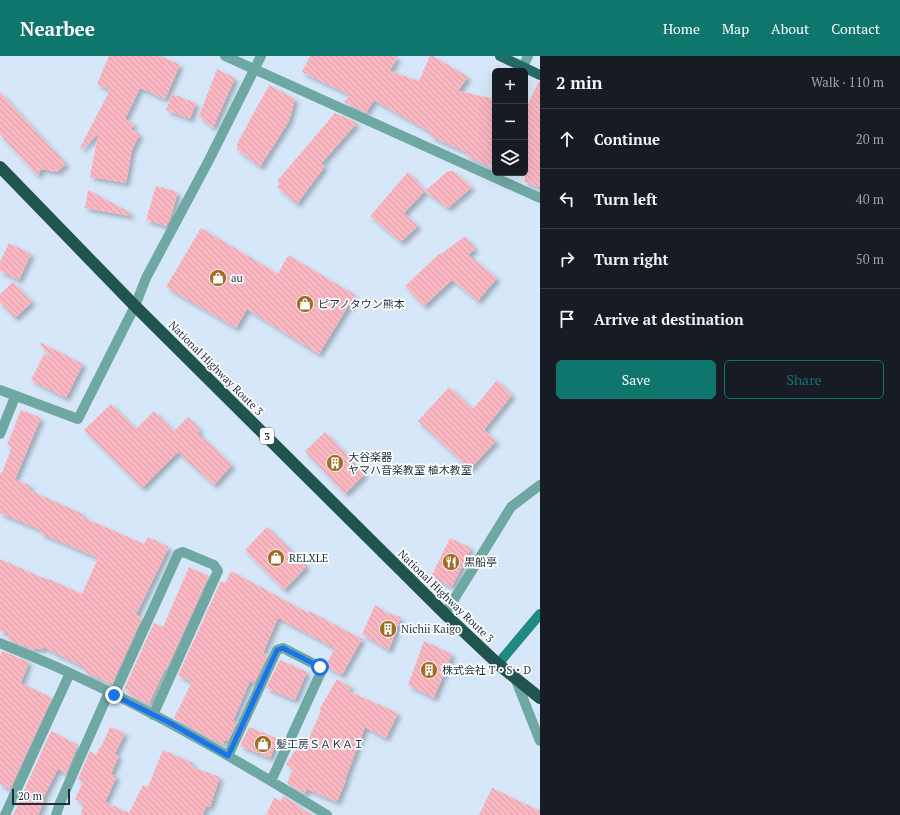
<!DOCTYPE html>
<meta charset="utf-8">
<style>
body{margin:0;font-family:"PT Serif","Noto Sans JP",serif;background:#242831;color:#f1f3f6}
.controls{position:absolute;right:12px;top:12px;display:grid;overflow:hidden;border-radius:6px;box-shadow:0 4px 16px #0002}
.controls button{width:36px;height:36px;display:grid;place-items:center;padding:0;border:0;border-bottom:1px solid #363941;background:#171b24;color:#f1f3f6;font:20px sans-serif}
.scale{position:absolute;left:12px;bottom:10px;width:58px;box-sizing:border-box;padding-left:4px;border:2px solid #1d2e3e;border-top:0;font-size:11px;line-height:14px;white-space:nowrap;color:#1d2e3e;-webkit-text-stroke:3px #fff;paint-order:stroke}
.stop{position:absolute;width:12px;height:12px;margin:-9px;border:3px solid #1a73e8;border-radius:50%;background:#fff}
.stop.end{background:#1a73e8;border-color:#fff;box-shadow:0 1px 4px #0008}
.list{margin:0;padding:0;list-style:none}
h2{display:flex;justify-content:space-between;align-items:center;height:52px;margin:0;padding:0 16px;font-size:17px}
h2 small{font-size:13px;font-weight:400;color:#9ea1a6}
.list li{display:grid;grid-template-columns:26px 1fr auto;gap:12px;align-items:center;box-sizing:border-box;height:60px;padding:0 16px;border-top:1px solid #363941}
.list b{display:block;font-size:15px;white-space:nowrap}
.list em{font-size:13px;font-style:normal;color:#9ea1a6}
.actions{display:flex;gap:8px;padding:12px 16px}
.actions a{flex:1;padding:9px 0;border:1px solid #0f766e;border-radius:6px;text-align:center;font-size:14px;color:#0f766e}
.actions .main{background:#0f766e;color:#fff}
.icon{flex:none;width:22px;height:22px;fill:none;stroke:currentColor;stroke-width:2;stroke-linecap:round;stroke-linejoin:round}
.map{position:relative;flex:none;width:540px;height:759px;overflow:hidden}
header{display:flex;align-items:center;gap:24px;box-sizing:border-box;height:56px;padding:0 20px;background:#0f766e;color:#fff}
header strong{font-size:19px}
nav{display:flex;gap:22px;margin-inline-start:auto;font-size:14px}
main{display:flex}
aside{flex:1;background:#171b24}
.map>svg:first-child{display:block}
.building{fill:url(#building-back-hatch);filter:url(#shadow)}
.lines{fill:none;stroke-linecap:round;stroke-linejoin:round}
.street{stroke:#6fa8a3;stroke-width:10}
.secondary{stroke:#208983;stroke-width:10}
.primary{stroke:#276b66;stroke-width:10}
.highway{stroke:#21534f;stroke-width:12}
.route{stroke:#1a73e8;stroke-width:5}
.labels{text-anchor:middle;stroke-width:3.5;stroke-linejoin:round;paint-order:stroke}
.shield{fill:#fff;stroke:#616d78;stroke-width:1}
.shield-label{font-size:10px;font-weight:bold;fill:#1d2e3e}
.poi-label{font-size:11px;fill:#1d2e3e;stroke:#fff;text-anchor:start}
.street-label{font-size:11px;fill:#1d2e3e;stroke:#fff}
</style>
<header>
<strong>Nearbee</strong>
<nav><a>Home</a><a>Map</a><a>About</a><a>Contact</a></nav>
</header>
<main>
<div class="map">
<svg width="540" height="759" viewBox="0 0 540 759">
<defs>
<pattern id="building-back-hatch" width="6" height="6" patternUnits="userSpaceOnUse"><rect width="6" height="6" fill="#fbb7c1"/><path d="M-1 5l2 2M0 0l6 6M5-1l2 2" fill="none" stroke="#d79ea7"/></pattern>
<filter id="shadow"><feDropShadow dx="3.5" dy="3.5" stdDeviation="2" flood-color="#0004"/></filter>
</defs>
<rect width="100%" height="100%" fill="#d6e7f9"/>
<path class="building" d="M109,0H161L180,9L165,43L140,32L125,63L134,68L131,74L140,78L132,94L126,127L90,121L98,78L82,93L80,92L110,34L97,28Z
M310,0H398L390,15L419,25L430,0H433L468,21L458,35L495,43V113L465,99L468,97L430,80L432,77L374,44L366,57L344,46L350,39L302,16Z
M217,13L235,22L213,72L199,60Z
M539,25H540V132L525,126V54Z
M269,29L295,43L289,65L260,111L237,93V88Z
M0,36L66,108L57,116L41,113L38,120L0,78Z
M172,38L196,47L190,63L166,54Z
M335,57L357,67L321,108L325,110L297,148L277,131L280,128L277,125Z
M448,115H453L472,131L448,152L425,135Z
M408,116L425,135L404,157L418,170L401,186L370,160Z
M156,130L178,136L170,163L166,170L146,164Z
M88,134L131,157L130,160L85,152Z
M201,172L278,218L288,199L355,239L319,298L247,253L236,272L166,231Z
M465,180L475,193L468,199L497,222L478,245L452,224L424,250L405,230L440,197L441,198Z
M9,187L31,198L19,224L0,215V206Z
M13,226L32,246L15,262L0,246V238Z
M41,287L83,308L66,342L31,324L44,298L52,301L40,289Z
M497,324L512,339L484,374L496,385L470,413L418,365L449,331L473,353Z
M111,348L136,373L154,355L174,375L188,361L200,374L198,377L232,409L214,429L178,396L142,432L84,374Z
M21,354L41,362L15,423L31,430L29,434L83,458L82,461L144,488L148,481L169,491L136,559L142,562L112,628L84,616L86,612L43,591L42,594L35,592L34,594L7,583L9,578L0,575V503L45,523L46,522L82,538L98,502L40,477L41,474L0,457V416L2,417L12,391L7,389Z
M325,376L365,418L345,438L305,395Z
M267,471L307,510L284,534L245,494Z
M450,482L471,492L452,531L431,521Z
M189,511L209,520L166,614L165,613L149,648L128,638L129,635L124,633L154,567L163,571Z
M231,515L308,557L309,555L362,583L342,619L327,611L326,609L335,592L278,562L263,597L268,599L254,627L250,625L233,665L237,666L228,685L225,684L223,688L212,683L174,662L192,626L178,619L221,525L225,527Z
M375,549L387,557L401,561L389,594L362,578Z
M424,585L452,598L434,642L408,629Z
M2,595L29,606L21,627L52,642L10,733L0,728V601Z
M280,604L307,616L295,644L266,632Z
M337,623L351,631L348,635L398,657L386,682L365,671L345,724H346L337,746L307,733L305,738L287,727L293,712L286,709L297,691L304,693L321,655L319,654Z
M110,671L125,677L115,698L119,700L111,718L117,720L105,746L129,757L143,729L148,731L163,694L193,707L192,711L220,721L210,751L206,750L203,759H81L83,747L75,743L83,726L78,723L90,695L96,699L100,691H101Z
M249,671L278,683L270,702L240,690Z
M51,675L78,689L66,718L58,713L42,744L44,745L38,759H13Z
M492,732L540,755V759H479Z
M283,740L300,750L299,752L314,759H266L274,742L281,745Z"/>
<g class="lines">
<path class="street" d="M225,0L540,142
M523,11L528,0
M0,334L78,363L135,250L146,222L208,106L261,0
M0,378L15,341
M445,558L511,451L540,429
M0,587C23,597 47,606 70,617C159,658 244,708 327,759
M515,622L540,685
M114,639L178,498L183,496L214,509L218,515L153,659
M228,700L277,594L283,592L320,611L321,616L271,725
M5,759L70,617
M56,759L60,747L109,636"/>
<path class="secondary" d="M498,608L540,558"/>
<path class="primary" d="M500,0L540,19"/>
<path class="highway" d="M0,111L135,250L445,558L498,608L540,642"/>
</g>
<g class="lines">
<path class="route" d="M114,639L172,668L228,700L277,594L283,592L320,611"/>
</g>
<defs>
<symbol id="shop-disc" viewBox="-11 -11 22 22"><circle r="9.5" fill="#a26c26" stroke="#fff"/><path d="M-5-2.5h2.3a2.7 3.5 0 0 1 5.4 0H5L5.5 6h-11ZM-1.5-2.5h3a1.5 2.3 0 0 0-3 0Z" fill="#fff"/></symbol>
<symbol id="building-disc" viewBox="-11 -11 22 22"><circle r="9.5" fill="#a26c26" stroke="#fff"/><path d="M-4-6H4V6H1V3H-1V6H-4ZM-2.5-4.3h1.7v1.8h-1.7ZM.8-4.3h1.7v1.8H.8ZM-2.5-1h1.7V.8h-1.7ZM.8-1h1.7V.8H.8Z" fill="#fff"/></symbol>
<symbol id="restaurant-disc" viewBox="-11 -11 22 22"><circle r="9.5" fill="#a26c26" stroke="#fff"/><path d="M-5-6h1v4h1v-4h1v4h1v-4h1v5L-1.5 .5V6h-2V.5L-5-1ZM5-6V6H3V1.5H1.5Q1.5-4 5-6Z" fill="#fff"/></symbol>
</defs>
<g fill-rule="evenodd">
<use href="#shop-disc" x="208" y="212" width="20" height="20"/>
<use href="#shop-disc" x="295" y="238" width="20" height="20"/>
<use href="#building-disc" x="325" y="397" width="20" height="20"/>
<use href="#shop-disc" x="266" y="492" width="20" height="20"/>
<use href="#restaurant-disc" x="441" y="496" width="20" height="20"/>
<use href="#building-disc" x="378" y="563" width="20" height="20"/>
<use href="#building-disc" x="419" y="604" width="20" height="20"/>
<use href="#shop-disc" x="253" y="678" width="20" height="20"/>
</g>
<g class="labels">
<rect class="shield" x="260" y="372" width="14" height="16" rx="3"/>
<g class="shield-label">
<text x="267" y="384">3</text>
</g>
<g class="poi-label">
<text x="231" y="226">au</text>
<text x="318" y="252">ピアノタウン熊本</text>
<text x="348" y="405">大谷楽器<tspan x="348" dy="13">ヤマハ音楽教室 植木教室</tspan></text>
<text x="289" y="506">RELXLE</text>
<text x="464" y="510">黒船亭</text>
<text x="401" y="577">Nichii Kaigo</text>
<text x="442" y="618">株式会社 T・S・D</text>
<text x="276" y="692">髪工房ＳＡＫＡＩ</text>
</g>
<g class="street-label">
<text transform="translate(216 312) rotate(45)" y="4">National Highway Route 3</text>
<text transform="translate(446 540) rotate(44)" y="4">National Highway Route 3</text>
</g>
</g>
</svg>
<div class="controls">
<button>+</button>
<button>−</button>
<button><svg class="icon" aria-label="layers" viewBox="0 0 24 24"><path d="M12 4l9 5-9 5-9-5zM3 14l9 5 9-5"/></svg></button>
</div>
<div class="scale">20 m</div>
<div class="stop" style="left:320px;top:611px"></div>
<div class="stop end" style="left:114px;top:639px"></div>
</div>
<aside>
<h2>2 min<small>Walk · 110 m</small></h2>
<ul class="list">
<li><svg class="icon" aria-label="ahead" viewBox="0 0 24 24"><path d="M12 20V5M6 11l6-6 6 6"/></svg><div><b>Continue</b></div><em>20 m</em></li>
<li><svg class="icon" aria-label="left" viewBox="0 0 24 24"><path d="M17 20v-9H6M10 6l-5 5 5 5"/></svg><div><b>Turn left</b></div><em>40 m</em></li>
<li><svg class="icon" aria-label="right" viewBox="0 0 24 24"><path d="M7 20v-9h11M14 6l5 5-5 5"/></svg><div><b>Turn right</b></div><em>50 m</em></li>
<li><svg class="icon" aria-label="arrive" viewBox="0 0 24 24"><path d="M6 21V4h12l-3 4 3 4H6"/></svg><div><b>Arrive at destination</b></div></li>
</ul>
<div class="actions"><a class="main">Save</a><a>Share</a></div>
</aside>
</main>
